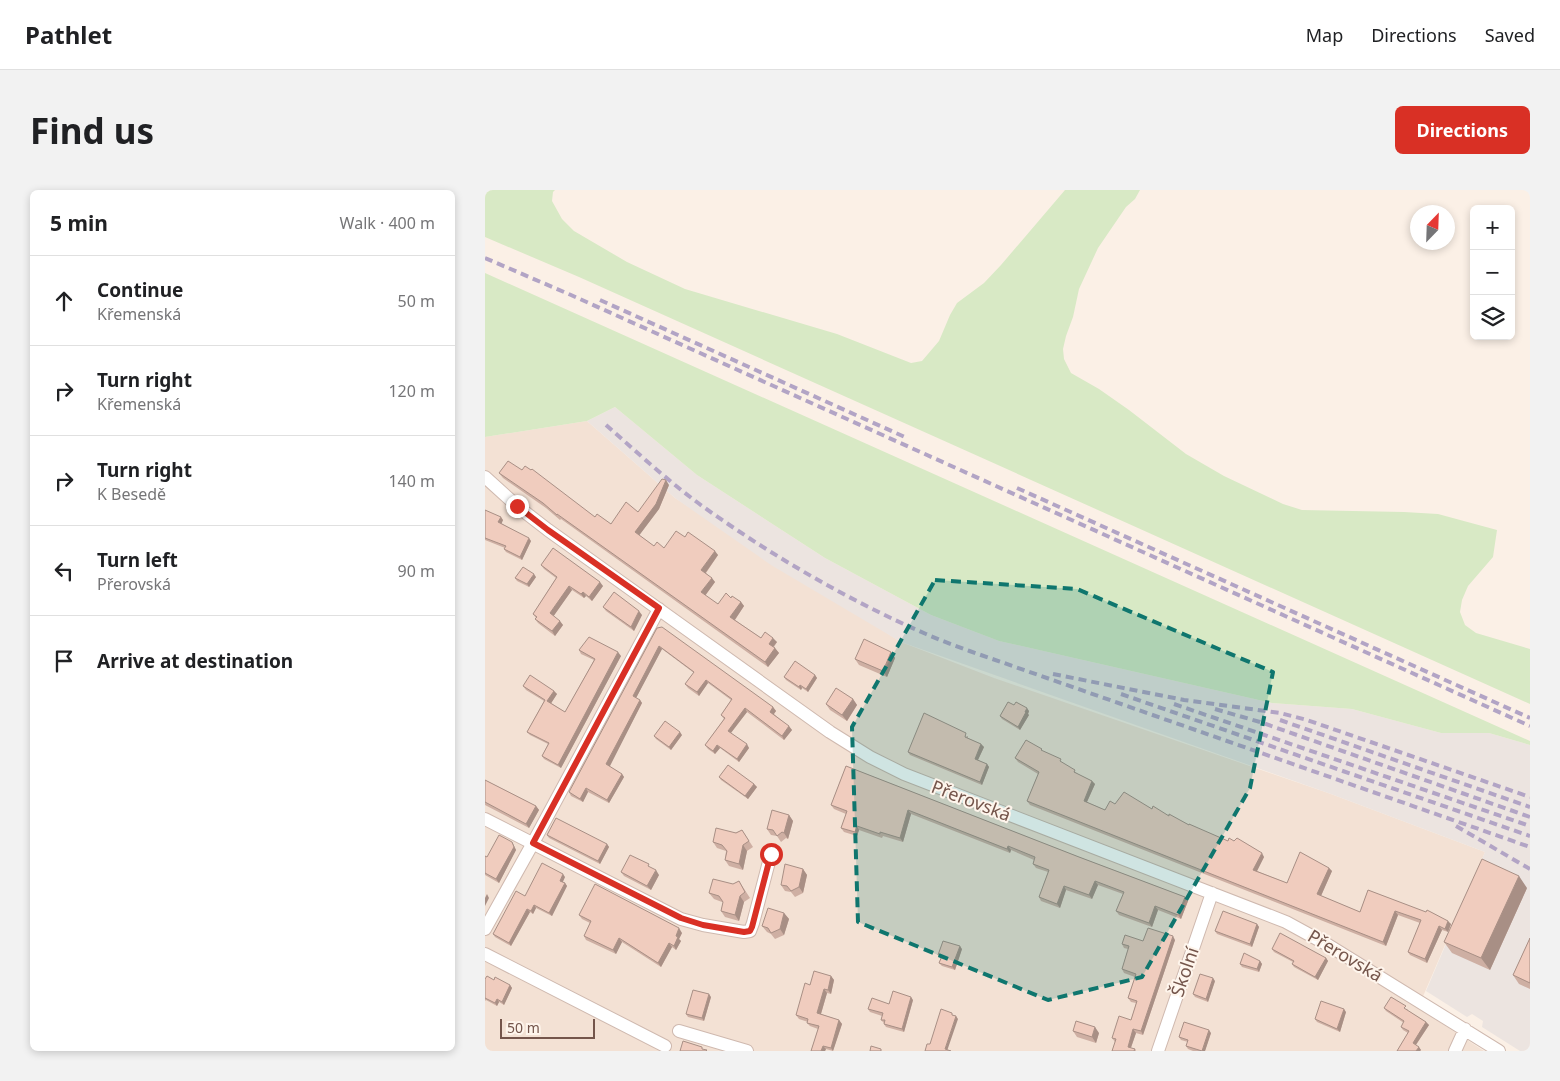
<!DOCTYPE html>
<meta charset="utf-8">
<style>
body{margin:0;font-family:"Noto Sans",sans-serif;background:#f2f2f2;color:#202124}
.controls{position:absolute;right:15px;top:15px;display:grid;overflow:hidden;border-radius:8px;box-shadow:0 2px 8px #0003}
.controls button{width:45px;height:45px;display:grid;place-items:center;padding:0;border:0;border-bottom:1px solid #e0e0e0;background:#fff;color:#202124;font:25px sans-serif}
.compass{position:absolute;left:925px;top:15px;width:45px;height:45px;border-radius:50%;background:#fff;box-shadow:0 2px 8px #0003;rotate:23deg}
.scale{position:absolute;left:15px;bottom:12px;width:95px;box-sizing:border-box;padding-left:5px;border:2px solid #74554b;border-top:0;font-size:14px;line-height:18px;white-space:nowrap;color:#74554b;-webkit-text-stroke:4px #fef5ec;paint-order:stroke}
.stop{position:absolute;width:15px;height:15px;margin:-11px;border:4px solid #d93025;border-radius:50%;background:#fff}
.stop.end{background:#d93025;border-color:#fff;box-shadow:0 1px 5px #0008}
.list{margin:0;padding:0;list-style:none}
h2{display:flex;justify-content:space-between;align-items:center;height:65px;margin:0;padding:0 20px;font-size:21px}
h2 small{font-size:16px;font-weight:400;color:#757577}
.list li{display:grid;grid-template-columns:32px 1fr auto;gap:15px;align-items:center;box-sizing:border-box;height:90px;padding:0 20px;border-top:1px solid #e0e0e0}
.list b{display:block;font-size:19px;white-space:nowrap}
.list p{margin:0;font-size:16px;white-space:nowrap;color:#757577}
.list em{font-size:16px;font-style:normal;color:#757577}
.icon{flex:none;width:28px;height:28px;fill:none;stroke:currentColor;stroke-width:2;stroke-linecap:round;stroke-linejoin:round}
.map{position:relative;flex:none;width:1045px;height:861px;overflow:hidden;border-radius:8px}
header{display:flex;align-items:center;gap:30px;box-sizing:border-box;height:70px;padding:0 25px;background:#fff;border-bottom:1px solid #e0e0e0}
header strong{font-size:24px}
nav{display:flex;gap:28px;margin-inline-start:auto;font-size:18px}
.intro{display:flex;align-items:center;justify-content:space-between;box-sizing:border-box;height:120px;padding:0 30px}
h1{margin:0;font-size:35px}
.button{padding:12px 22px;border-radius:8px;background:#d93025;color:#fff;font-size:18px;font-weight:700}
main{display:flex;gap:30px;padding:0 30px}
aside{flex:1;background:#fff;border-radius:8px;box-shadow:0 2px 8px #0003}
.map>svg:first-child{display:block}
.residential{fill:#f3e1d4}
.industrial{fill:#ece4e0}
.green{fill:#d8e9c5}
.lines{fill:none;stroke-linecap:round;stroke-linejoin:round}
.minor-casing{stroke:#cfb9af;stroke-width:14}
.minor{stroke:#fff;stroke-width:12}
.rail{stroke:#b2a4c5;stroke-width:4;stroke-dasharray:8 5;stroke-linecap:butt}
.wall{fill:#ceafa3}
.shaded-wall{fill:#a88f85}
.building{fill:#f0ccbe;stroke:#a88f85}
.route{stroke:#d93025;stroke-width:6}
.marked{fill:#0f766e;fill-opacity:0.2;stroke:#0f766e;stroke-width:4;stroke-dasharray:10 6;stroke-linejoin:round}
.labels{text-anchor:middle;stroke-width:4;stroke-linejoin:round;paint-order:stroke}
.street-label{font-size:18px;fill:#74554b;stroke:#fef5ec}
</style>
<header>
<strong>Pathlet</strong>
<nav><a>Map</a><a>Directions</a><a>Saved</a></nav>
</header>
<div class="intro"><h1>Find us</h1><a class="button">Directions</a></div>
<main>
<aside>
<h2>5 min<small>Walk · 400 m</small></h2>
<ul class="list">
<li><svg class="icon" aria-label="ahead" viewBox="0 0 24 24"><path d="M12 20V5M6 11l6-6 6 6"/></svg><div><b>Continue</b><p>Křemenská</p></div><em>50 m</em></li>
<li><svg class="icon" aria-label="right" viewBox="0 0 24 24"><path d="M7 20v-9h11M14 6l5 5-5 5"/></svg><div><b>Turn right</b><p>Křemenská</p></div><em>120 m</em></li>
<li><svg class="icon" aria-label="right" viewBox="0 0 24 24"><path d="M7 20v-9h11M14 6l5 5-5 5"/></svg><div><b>Turn right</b><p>K Besedě</p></div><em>140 m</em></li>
<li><svg class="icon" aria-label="left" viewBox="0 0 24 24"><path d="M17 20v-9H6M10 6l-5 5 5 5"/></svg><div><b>Turn left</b><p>Přerovská</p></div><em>90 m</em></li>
<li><svg class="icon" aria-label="arrive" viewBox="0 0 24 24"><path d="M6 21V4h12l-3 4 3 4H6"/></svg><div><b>Arrive at destination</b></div></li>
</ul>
</aside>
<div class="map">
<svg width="1045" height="861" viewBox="0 0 1045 861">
<rect width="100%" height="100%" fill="#fbf0e6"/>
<path class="residential" d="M102,231L190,308L416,452L509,488L846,604L1000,662L933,818L999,861H0V247Z"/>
<path class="industrial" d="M130,217L212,285L340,368L446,425L514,451L787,513L867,519L956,543H1004L1045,555V861H1035L997,837L998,831L987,824L982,827L941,801L1000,662L846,604L416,452L286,375L190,308L102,231Z"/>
<path class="green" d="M0,0H70L68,2L67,11L77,29L89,41L142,72L200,99L352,144L426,173L437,171L454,151L465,125L472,113L499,93L516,75L580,0H655L650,9L641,17L613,58L594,99L588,127L581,146L578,159L579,169L586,183L614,199L644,220L701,264L739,286L798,314L817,320L919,322L953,324L1012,340L1008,367L983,396L977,410L975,422L980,435L991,443L1045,459V514L94,87L0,47Z
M0,83L1045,551V555L1004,543H956L867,519L787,513L514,451L446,425L340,368L212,285L130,217L102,231L0,247Z"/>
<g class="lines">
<defs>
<path id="minor" d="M0,287L32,316L63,340L345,542L385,567L419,584L801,732L843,755L1014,861
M0,629L196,729L218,735L259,742L265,741L268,733L286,664
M0,739L48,653L174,419
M0,764L180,856
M194,841L262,861
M673,861L727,703
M970,861L980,839"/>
</defs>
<use href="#minor" class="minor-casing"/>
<use href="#minor" class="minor"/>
<path class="rail" d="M0,68L86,105L1045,536
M115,110L422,248
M121,235C153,263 185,293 220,318C289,367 363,410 441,444C466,455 493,464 519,473L1045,657
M532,298L1045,528
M568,484L699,510L795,523L822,530L1045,607
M636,504L1045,646
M689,514L1045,636
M730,519L775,532L1045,627
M795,530L1045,617
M971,636L1045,679"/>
</g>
<path class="wall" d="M37,280L110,327L126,334L153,322L184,295L174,319L154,345L169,356L179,358L200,347L233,365L221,383L230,392L220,406L233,414L246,408L256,412L259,416L250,430L276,448L292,452L289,457L294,463L283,477L76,329L75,330L61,318L18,288L14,283Z
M0,320L18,330L16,333L46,351L37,370L21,362L19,359L20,358L0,350Z
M56,375L118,396L107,411L101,406L99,408L87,400L68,426L78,435L70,446L53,433L50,429L51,428L48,424L71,388L59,379Z
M51,387L44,397L32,391L30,388Z
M118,417L157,425L149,441L121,421Z
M172,438L288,517L291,521L289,524L307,540L299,550L262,522L246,543L264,558L254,572L235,558L230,564L223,559L220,555L239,529L236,525L246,510L223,493L214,506L203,498L200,494L209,483L177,459L151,508L155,510L157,513L124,576L137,584L139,587L124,613L103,602L98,612L86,606L84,602Z
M94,460L136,466L76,578L59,569L57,566L63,554L45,545L42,542L59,511L41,500L38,496L69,501L72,504L66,513L80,522L109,470L96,464Z
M406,462L410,468L402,487L374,475L370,469Z
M330,485L332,488L323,502L317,498L316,500L301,490L299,487Z
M368,509L372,515L362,531L345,520L341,514Z
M529,515L544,521L543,524L544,525L535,540L517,529L515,526Z
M197,545L186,560L171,549L169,546Z
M483,546V548L496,554L499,557L493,570L502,574L504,577L497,595L425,565L423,562Z
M558,561L578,573L593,584L607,591L610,594L602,612L620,620L630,614L667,619L684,626L704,635L779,667L772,681L802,693L844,678L847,681L836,706L875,722L883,700L966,734L963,742L957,740L942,773L925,765L923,762L935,733L913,725L901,756L545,615L542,611L553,584L533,572L530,568Z
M361,576L594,667L700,707L703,711L696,729L673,720L667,737L634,725L631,721L638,704L613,695L607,709L581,700L575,718L556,711L554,707L563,682L551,678L548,674L549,670L526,660L525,663L426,624L418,652L398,646L397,648L374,640L372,646L359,642L356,638L361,624L349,619L346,615Z
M234,587L269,594L272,597L263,609L236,590Z
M0,590L51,616L54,620L44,638L0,615Z
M304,625L308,631L303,649L301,648L296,652L292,646L286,645L282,639Z
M257,640L268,657L262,661L258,680L244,676L240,670L241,661L232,658L228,652Z
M62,645L122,654L124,657L115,674L64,648Z
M27,652L31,660L14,693L0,685V666L2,667Z
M318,679L322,685L318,703L310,707L306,702L300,701L296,695Z
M136,682L174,685L166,700L139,686Z
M80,687L77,692L80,693L82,696L67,726L51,718L48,724L45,722L26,756L10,747L8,744L40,706Z
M254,691L265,708L259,712L254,731L240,727L236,721L238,712H237L229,709L224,703L248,694Z
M1042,698L1005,780L967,763L959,752Z
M299,723L304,729L299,745L290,749L286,744L282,742L277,736Z
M94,725L197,743L194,749L196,751L191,760L187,757L176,777L137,752L131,764L101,750L99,746L105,733L97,729Z
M772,734L774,737L767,757L732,744L730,741Z
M1045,748V799L1034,794L1028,785Z
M690,750L658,845L651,843L646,858L650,859L651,861H627L630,852L627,848L646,830L651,813L646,812L643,808L650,787L639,783L637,779L643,759L639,758L637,754L658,751Z
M477,759L470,780L457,776L454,773L456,768L453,765Z
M787,759L841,768L843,771L833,790L809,777L807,774L808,772L789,762Z
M775,771L777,774L774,782L757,777L755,774Z
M346,786L349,790L346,804L342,803L336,824L354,830L357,834L348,861L341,859L340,861H326L333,839L325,836L322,833L323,832L314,829L311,825L325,795Z
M0,789L9,790L25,795L27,798L19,815L14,812L12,816L1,810L0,811Z
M730,791L723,812L710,807L708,804Z
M226,807L219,831L203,827L201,824Z
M428,810L419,842L401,837L399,834V833L396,830L397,826L385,822L383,819L404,814Z
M899,818L923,819L922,820L941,832L944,835L931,855L936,860L935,861H912L923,843L918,840L916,837L919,833L901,821Z
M861,822L855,842L832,832L830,829Z
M588,841L614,843L611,853L592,847Z
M726,843L720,861H708L703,859L701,856L703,852L696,850L694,847Z"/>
<path class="shaded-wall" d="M181,290L184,295L174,319L153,347L150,342Z
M16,327L18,330L16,335L13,332Z
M44,348L46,351L37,370L35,367Z
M230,361L233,365L219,385L216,380Z
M49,384L51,387L44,397L42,394Z
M227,388L230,392L219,407L216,402Z
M115,392L118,396L107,411L104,407Z
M84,396L87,400L68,427L65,423Z
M98,402L101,406L99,408L96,404Z
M256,412L259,416L249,431L245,427Z
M154,421L157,425L149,441L146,437Z
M75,431L78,435L70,446L67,441Z
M288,448L292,452L287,458L284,454Z
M174,456L177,459L150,510L148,506Z
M290,458L294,463L283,477L280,472Z
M133,462L136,466L76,578L73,575Z
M406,462L410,468L402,487L398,481Z
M330,485L332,488L323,502L321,499Z
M221,490L223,493L214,506L212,502Z
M315,495L317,498L316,500L314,497Z
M69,501L72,504L65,515L62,511Z
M368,509L372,515L362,531L357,525Z
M155,510L157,513L124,578L121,574Z
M288,517L291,521L288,525L285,522Z
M260,518L262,522L245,544L243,541Z
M542,518L544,521L543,524L544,525L535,540L533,537Z
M304,536L307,540L299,550L297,546Z
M195,542L197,545L186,560L184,557Z
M262,554L264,558L254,572L252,569Z
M496,554L499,557L492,572L490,569Z
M232,555L235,558L230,564L228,561Z
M502,574L504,577L497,595L495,592Z
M137,584L139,587L124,613L122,610Z
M607,591L610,594L601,614L599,611Z
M269,594L272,597L263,609L260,606Z
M101,598L103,602L98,612L95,609Z
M51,616L54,620L44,638L41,634Z
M423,620L426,624L418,652L415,648Z
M304,625L308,631L303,649L299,643Z
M372,636L374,640L372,646L370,642Z
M27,652L31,660L14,693L11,689Z
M122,654L124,657L115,674L113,671Z
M258,655L262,661L258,680L254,674Z
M523,656L526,660L525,663L522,659Z
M777,663L779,667L771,683L768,680Z
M844,678L847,681L835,708L832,704Z
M318,679L322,685L318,703L314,697Z
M171,680L174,685L166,700L162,696Z
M78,684L80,687L77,694L75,691Z
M1034,686L1042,698L1005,780L996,768Z
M610,691L613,695L607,709L604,705Z
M80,693L82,696L67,726L64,723Z
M579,696L581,700L575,718L572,714Z
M2,704L4,708L0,716V708Z
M255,706L259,712L254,731L250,725Z
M700,707L703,711L696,729L693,725Z
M49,715L51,718L48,724L46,721Z
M670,716L673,720L667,737L664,733Z
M42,719L45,722L26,756L24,753Z
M910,721L913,725L901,756L898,752Z
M299,723L304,729L299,745L295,739Z
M963,731L966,734L963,742L960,739Z
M772,734L774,737L767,757L765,754Z
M954,736L957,740L942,773L940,769Z
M194,738L197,743L194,749L196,751L191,760L189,756L191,746Z
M688,746L690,750L658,845L656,841Z
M134,748L137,752L131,764L128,760Z
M184,753L187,757L176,777L173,773Z
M475,756L477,759L470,780L467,777Z
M841,768L843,771L833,790L830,787Z
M775,771L777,774L774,782L772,779Z
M346,786L349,790L346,804L343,800Z
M728,788L730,791L723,812L721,809Z
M25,795L27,798L19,815L17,812Z
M339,799L342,803L335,827L332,823Z
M224,804L226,807L219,831L217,828Z
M426,807L428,810L419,842L417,839Z
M12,809L14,812L12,816L10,813Z
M859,819L861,822L855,842L852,839Z
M471,826L473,829L462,861L460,859Z
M354,830L357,834L348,861L346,858Z
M941,832L944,835L930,856L928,853Z
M610,837L614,843L611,853L607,847Z
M648,839L651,843L645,860L643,857Z
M724,840L726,843L720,861H717Z
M338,856L341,859L340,861H336Z
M934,857L936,860L935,861H931Z"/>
<path class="building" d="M23,271L37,280L40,276L46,280L47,279L110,327L112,324L126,334L141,312L153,322L177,289L181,290L171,314L150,342L169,356L172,352L179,358L191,341L200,347L203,342L230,361L216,380L227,388L216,402L233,414L241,403L246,408L247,406L256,412L245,427L276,448L280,442L288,448L284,454L290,458L280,472L72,324V325L58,313L14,283Z
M0,320L16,327L13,332L44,348L35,367L19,359L21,356L0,348Z
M68,358L115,392L104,407L98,402L96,404L84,396L65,423L75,431L67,441L50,429L52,427L48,424L72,387L56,375Z
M38,377L49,384L42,394L30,388Z
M129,402L154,421L146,437L118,417Z
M177,437L288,517L285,522L304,536L297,546L260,518L243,541L262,554L252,569L232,555L228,561L220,555L240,528L236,525L247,509L221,490L212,502L200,494L209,482L174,456L148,506L155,510L121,574L137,584L122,610L101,598L95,609L84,602L172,438Z
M104,447L133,462L73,575L57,566L64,553L42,542L60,510L38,496L45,485L69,501L62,511L80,522L110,469L94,460Z
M379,449L406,462L398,481L370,469Z
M310,471L330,485L321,499L315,495L314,497L299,487Z
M351,498L368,509L357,525L341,514Z
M523,512L529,515L531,512L542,518L540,522H541L533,537L515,526Z
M439,523L481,543L480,547L496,554L490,569L502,574L495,592L423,562Z
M180,531L195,542L184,557L169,546Z
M541,550L557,559L556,560L576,569L575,571L590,580L589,582L607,591L599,611L620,620L625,611L630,614L639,602L667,619L668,616L684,626V624L704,635V634L743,651L744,648L749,651L752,648L777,663L768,680L802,693L815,662L844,678L832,704L875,722L883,700L941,722L942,720L963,731L960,739L954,736L940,769L923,762L936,730L910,721L898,752L542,611L554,582L530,568Z
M243,575L269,594L260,606L234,587Z
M361,576L594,667L700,707L693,725L670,716L664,733L631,721L639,702L610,691L604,705L579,696L572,714L554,707L564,680L548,674L550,667L523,656L522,659L423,620L415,648L395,642V644L372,636L370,642L356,638L362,621L346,615Z
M0,590L51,616L41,634L0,612Z
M287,620L304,625L299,643L297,642L292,646L288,640L282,639Z
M71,628L122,654L113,671L62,645Z
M231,638L251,643L257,640L264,651L258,655L254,674L240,670L242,661L237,655L228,652Z
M14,645L27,652L29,657L11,689L0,683V666L2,667Z
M145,665L164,674L163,676L171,680L162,696L136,682Z
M997,669L1034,686L996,768L959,752Z
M57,673L78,684L75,691L80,693L64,723L49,715L46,721L42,719L24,753L8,744L31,701L40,706Z
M300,674L318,679L314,697L306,701L302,696L296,695Z
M228,689L248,694L254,691L260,702L255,706L250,725L236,721L238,712L234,706L224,703Z
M110,694L194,738L191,746L193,747L189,756L184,753L173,773L134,748L128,760L99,746L106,731L94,725Z
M283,718L299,723L295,739L286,743L283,738L277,736Z
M738,721L772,734L765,754L730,741Z
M663,738L688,746L656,841L648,839L643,857L650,859L649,861H627L631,849L627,848L634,826L646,830L652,811L643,808L651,784L637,779L644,756L637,754L640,745L658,751Z
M795,743L841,768L830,787L807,774L809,771L787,759Z
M1045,748V793L1028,785Z
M458,751L475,756L467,777L454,773L457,766L453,765Z
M759,763L775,771L772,779L755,774Z
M329,781L346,786L343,800L339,799L332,823L354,830L346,858L338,856L336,861H326L334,836L322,833L323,829L311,825L320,793L325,795Z
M715,784L728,788L721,809L708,804Z
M2,786L9,790L10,787L25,795L17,812L12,809L10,813L0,808V789Z
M208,800L224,804L217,828L201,824Z
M408,801L426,807L417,839L399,834L400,830H396L398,823L383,819L387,808L404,814Z
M906,807L921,816L919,818L941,832L928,853L934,857L931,861H912L924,841L916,837L919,831L899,818Z
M836,811L859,819L852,839L830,829Z
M456,819L467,823V825L471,826L460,859L466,861H440L442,854H445Z
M591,831L610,837L607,847L588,841Z
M699,832L724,840L717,861L701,856L703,850L694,847Z
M198,851L217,857V859L222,860L221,861H195Z
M386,856L396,859V861H385Z"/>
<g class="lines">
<path class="route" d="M32,316L63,340L174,418L48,653L196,728L218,735L259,742L265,741L267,737L286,664"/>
</g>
<path class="marked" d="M450,390L592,399L788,482L765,598L657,787L563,810L373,732L367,537Z"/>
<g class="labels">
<g class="street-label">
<text transform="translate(486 611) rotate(21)" y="6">Přerovská</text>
<text transform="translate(860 766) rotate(31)" y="6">Přerovská</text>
<text transform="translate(700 782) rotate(-71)" y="6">Školní</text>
</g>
</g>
</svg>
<div class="controls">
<button>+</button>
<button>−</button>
<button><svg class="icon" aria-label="layers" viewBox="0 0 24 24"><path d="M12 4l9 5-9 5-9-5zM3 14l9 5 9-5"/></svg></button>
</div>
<svg class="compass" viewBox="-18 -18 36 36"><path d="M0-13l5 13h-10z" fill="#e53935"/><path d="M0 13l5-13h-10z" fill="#757577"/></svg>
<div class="scale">50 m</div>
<div class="stop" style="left:286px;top:664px"></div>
<div class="stop end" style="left:32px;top:316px"></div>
</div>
</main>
